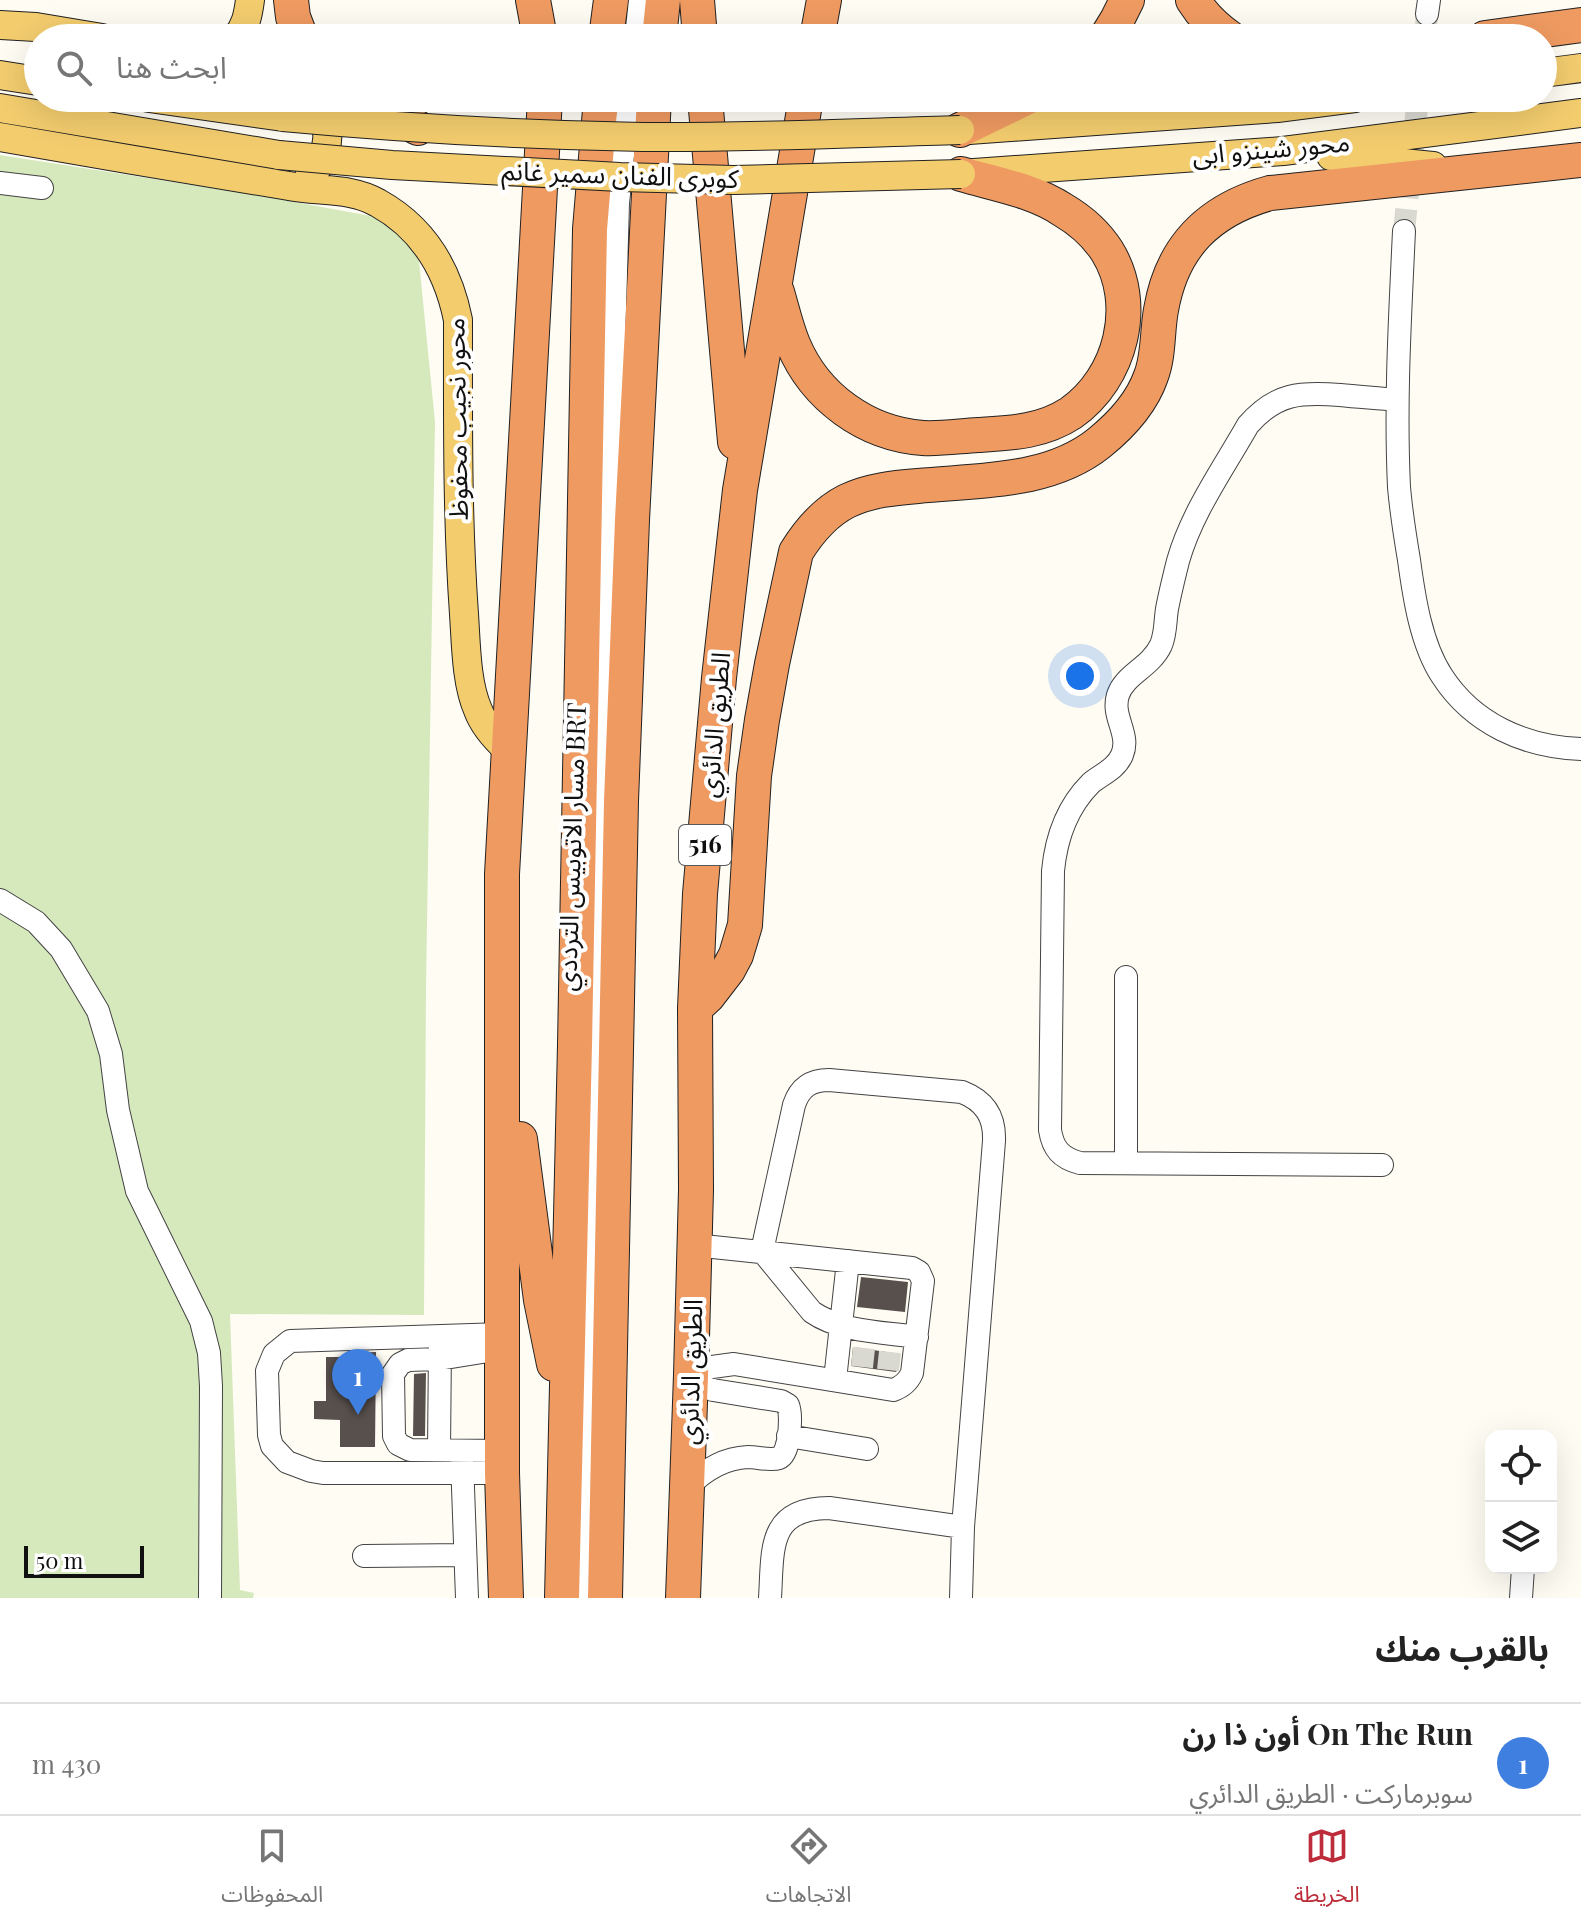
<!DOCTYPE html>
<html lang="ar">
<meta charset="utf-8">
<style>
body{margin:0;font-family:"Playfair Display","Noto Sans Arabic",serif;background:#f6f6f6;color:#222;direction:rtl}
.controls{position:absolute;right:24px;bottom:24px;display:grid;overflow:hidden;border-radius:16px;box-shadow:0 8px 32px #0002}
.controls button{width:72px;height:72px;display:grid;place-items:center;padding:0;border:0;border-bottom:2px solid #e0e0e0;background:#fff;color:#222;font:40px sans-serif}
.scale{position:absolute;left:24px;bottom:20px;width:120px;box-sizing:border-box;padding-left:8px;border:4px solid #101010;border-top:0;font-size:22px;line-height:28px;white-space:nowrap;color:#101010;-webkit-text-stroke:6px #fff;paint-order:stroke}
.you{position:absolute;left:1080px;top:676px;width:28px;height:28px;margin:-20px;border:6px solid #fff;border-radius:50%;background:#1a73e8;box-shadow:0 0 0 12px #1a73e833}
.badge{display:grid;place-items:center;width:52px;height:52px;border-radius:50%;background:#bc2c3a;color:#fff;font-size:26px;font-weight:700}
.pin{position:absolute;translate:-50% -66px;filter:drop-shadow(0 2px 4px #0008)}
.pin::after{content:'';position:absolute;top:42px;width:28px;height:24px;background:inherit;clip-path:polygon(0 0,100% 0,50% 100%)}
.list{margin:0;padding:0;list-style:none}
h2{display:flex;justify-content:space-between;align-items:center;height:104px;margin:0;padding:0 32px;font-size:34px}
h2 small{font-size:26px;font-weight:400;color:#767676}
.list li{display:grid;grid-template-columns:52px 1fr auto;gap:24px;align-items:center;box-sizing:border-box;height:112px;padding:0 32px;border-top:2px solid #e0e0e0}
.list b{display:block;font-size:30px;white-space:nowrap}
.list p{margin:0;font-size:26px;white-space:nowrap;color:#767676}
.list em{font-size:26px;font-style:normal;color:#767676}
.icon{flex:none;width:44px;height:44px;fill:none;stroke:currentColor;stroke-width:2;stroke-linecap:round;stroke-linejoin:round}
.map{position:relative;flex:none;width:1581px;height:1598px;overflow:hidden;direction:ltr}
.search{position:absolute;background:#fff;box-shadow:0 8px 32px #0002;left:24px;right:24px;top:24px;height:88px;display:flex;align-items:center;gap:20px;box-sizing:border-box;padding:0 28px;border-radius:44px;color:#767676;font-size:30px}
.sheet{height:216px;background:#fff}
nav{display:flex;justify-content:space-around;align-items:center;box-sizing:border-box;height:112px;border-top:2px solid #e0e0e0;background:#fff;font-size:22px;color:#767676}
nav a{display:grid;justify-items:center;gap:4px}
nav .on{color:#bc2c3a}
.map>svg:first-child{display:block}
.green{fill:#d6e9bd}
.building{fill:#58504c}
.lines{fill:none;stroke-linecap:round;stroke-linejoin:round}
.minor-tunnel{stroke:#dad9d1;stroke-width:22;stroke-dasharray:22 11;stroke-linecap:butt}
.minor-casing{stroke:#434343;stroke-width:24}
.major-casing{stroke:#212121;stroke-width:30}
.highway-casing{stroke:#212121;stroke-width:36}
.minor{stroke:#fff;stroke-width:22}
.major{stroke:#f3cc6e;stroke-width:28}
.highway{stroke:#ef9a61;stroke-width:34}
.major-bridge-casing{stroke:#212121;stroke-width:30;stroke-linecap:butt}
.major-bridge{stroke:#f3cc6e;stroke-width:28}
.labels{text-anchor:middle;stroke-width:8;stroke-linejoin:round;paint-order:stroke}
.shield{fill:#fff;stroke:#585858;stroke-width:2}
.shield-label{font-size:24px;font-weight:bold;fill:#101010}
.street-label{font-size:26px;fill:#101010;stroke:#fff}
</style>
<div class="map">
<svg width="1581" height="1598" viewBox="0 0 1581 1598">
<rect width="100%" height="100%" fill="#fefcf3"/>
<path class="green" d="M0,155L262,196L371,216L408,238L419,261L435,422L426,986L424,1315L230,1314L240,1590L254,1593L253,1598H0Z"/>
<path class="building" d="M861,1277L908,1282L905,1312L857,1307Z
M853,1347L900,1354L898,1369L896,1372L851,1366Z
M376,1352L375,1447H340V1420L314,1419V1401H326V1357H345V1353Z
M426,1373L425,1436H413L414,1374Z"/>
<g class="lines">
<path class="minor-tunnel" d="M1425,38L1427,14
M1404,231L1418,98
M862,1367L864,1348
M888,1370L890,1352"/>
<defs>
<path id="minor" d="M1427,14L1429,0
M636,38L640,0
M0,183L42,188
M1404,231C1400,317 1395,402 1399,487C1401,511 1405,536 1409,560C1414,597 1421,644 1442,676C1473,724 1525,747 1581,749
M0,900L36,922L61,949L98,1011L111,1054L118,1110L137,1191L201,1321L209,1353L211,1386L210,1598
M1126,1162V977
M1382,1165L1080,1163C1061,1158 1053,1149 1050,1130L1053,871C1056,839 1067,807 1091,783C1102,774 1116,769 1122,755C1131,734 1111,717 1118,695C1125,674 1150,668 1161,645C1166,633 1165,621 1167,609C1170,593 1174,577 1178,561C1192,512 1223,469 1248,425C1276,393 1300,392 1340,395C1359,397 1378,398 1397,400
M762,1251L794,1105C800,1087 811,1080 829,1080L962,1092C985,1101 995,1117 994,1141L963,1527L961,1598
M762,1251L812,1312C841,1332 882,1332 917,1337
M502,1334L290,1341L274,1354L267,1371L269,1435L272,1446L287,1462L311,1471L323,1473H502
M501,1349L439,1359L408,1360L400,1364L393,1374L394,1436L398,1444L410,1450L502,1451
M691,1375L712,1367L734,1364L893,1390C902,1387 908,1382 912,1373L923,1281L919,1272L912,1268L694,1245
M835,1380L848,1261
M788,1436L867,1449
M439,1450L440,1345
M462,1460L467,1598
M687,1488C703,1471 724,1458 748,1457C757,1457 770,1461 779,1458C790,1454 792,1415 788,1405L781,1401L713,1390L691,1381
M364,1556L465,1555
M583,1598L596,980L618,203L629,98
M770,1598C773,1550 767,1508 829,1508L963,1527
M1521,1598L1523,1568"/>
<path id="major" d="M0,25L36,27L102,38
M236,38C246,26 248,15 250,0
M1543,73L1581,68
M0,75L38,81
M149,98L283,117
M0,108L279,155
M969,130L1277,108L1355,98
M0,137C96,154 193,170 289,186C319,192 351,187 378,203C423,228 448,270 458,320C458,418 457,516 464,614C466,643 466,683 478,710C484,726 495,738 507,749
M1331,156L1433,166
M974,173L1283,151L1581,113
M309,177C332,155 334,121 311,98"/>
<path id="highway" d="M291,0L293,17L301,38
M533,0L540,38
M697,0L700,38
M1193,0C1203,16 1214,27 1230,38
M606,38L611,0
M659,38L663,0
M817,38L824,0
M1106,38L1117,20L1127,0
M1485,38L1581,25
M361,98L418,128
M705,98L735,442
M960,130L1026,98
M777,292C782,309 786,327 793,344C815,397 866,434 923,438C941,439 960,436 978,435C1011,433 1042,432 1071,413C1121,378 1140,304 1107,251C1096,234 1080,220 1063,210C1033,190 995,184 961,174
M695,1008L708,996L728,970L736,955L745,925L754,776L762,720L772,664L796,552C809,531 825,512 847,501C870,490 894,488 918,486C979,480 1049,483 1099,443C1120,426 1142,402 1151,376C1159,355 1157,331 1161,310C1172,246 1209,210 1270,193L1581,160
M520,1139L541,1300L554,1364
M506,1598L502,1473V874L545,98
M562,1598L575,1045L590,229L601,98
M605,1598L621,801L632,520L654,98
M683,1598L691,1375L696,1190L695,1008L700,894L719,678L740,490L806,98"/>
</defs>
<use href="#minor" class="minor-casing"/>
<use href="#major" class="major-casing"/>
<use href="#highway" class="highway-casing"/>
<use href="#minor" class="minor"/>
<use href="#major" class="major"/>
<use href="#highway" class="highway"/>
<defs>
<path id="major-bridge" d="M283,117C403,128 523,135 643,137C749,138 854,133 960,130
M279,155L392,165L620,177L734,180L961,174"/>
</defs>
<use href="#major-bridge" class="major-bridge-casing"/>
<use href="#major-bridge" class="major-bridge"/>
</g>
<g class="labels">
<rect class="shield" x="679" y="825" width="52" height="40" rx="6"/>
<g class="shield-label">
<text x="705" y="853">516</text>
</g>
<g class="street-label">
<text transform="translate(1271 149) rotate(-5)" y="9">محور شينزو ابى</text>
<text transform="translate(620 175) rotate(2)" y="9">كوبرى الفنان سمير غانم</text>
<text transform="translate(457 419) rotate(-91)" y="9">محور نجيب محفوظ</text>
<text transform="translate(715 725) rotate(-85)" y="9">الطريق الدائري</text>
<text transform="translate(572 847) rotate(-88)" y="9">مسار الاتوبيس الترددي BRT</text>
<text transform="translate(691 1372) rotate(-88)" y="9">الطريق الدائري</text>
</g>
</g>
</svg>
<div class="controls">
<button><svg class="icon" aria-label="locate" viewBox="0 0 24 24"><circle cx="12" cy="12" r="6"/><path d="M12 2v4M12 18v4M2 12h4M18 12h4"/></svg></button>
<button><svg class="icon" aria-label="layers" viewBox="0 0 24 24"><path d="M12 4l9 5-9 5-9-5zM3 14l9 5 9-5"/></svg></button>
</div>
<div class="scale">50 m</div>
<div class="you"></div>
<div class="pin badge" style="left:358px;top:1415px;background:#3f7fe0">1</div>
<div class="search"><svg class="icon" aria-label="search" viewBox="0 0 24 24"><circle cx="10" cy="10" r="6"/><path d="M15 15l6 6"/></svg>ابحث هنا</div>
</div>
<section class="sheet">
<h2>بالقرب منك<small></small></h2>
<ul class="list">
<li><span class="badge" style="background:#3f7fe0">1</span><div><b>On The Run أون ذا رن</b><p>سوبرماركت · الطريق الدائري</p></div><em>430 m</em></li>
</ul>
</section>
<nav>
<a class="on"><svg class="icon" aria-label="map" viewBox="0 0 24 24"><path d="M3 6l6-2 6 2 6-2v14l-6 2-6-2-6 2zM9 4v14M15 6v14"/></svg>الخريطة</a>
<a><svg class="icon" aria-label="directions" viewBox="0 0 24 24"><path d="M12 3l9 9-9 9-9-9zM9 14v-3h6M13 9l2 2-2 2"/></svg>الاتجاهات</a>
<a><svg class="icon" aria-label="saved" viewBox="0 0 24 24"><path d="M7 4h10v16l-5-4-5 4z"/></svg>المحفوظات</a>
</nav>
